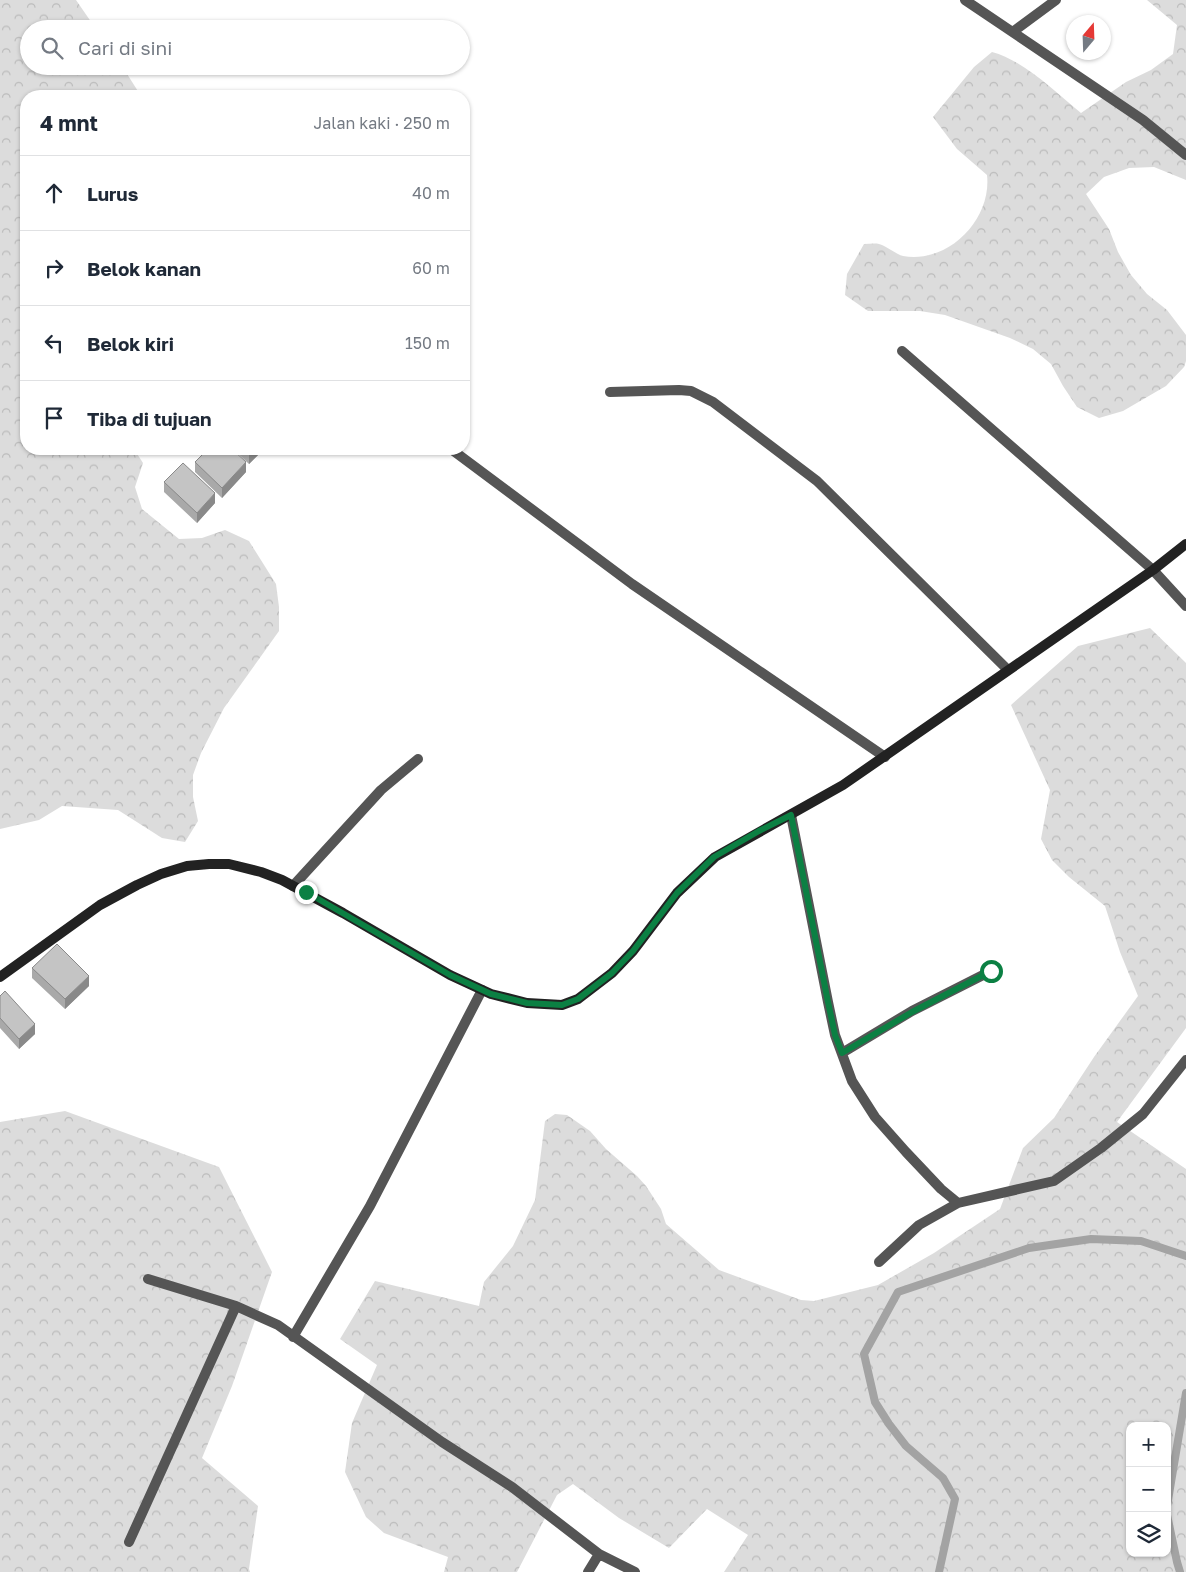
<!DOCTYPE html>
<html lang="id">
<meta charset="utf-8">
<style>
body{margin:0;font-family:"Golos Text",sans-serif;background:#f6f6f7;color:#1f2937}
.controls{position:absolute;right:15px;bottom:15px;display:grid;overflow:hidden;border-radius:10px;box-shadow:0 1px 4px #0004}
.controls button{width:45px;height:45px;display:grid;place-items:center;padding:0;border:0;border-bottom:1px solid #e0e1e3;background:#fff;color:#1f2937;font:25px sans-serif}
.compass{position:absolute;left:1066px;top:15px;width:45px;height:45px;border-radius:50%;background:#fff;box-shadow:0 1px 4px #0004;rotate:19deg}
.stop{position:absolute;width:15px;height:15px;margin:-11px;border:4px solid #0b8043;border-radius:50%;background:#fff}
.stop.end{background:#0b8043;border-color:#fff;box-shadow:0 1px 5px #0008}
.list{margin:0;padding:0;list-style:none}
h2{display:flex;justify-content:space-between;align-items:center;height:65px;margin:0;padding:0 20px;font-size:21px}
h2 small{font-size:16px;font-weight:400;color:#747a83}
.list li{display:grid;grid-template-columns:32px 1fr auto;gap:15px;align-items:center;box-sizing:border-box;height:75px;padding:0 20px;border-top:1px solid #e0e1e3}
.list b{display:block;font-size:19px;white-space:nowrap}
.list em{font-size:16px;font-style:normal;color:#747a83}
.icon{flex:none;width:28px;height:28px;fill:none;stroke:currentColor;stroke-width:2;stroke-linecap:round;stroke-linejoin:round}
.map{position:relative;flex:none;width:1186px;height:1572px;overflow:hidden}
.search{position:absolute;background:#fff;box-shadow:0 1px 4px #0004;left:20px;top:20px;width:450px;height:55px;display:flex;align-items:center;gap:12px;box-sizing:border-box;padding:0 18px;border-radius:28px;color:#747a83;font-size:19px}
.panel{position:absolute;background:#fff;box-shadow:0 1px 4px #0004;left:20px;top:90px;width:450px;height:365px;border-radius:20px}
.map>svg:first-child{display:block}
.forest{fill:url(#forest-crowns);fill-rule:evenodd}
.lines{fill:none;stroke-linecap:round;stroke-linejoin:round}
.stream{stroke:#a3a3a3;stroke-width:8}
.minor{stroke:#555;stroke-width:10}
.secondary{stroke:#222;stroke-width:10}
.wall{fill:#a9a9a9}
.shaded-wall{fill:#898989}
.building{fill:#c4c4c4;stroke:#898989}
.route{stroke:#0b8043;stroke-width:6}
</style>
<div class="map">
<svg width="1186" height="1572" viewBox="0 0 1186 1572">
<defs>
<pattern id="forest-crowns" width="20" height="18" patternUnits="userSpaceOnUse" patternTransform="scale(1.25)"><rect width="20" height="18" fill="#dcdcdc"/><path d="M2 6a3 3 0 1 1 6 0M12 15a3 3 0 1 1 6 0" fill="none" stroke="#bbb"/></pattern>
</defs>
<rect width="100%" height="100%" fill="#fff"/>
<path class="forest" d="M0,0H76L96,29H29V66H122L141,96H26V449H134L143,463L135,487L142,509L179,539L202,538L225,530L249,541L276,584L279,607V631L224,708L201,753L193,775V797L198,821L185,842L162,838L118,810L62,806L39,820L0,829Z
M1147,0H1186V180L1154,167L1129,168L1104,177L1086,194L1109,229L1118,252L1131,275L1147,294L1167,310L1186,335V361L1184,367L1166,386L1123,411L1099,418L1077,407L1063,386L1051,364L1033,349L1010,338L945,315L920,311H868L845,295L847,274L864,244C869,244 875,243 879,244C887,246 895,254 903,256C949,264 992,219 987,175L957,149L933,117L974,67L992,52C1025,61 1055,92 1081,113L1126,82L1151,70L1173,54L1177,25Z
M1150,628L1186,663V1028L1117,1122L1186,1169V1572H724L748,1535L707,1509L669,1548L619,1518L573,1484L557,1495L517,1572H444L448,1557L384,1533L366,1517L345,1472L352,1423L377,1365L340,1339L375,1281L479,1306L484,1282L513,1246L535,1200L545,1121L555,1114L567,1115L590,1131L606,1149L637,1176L646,1186L661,1209L666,1224L719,1270L801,1300L814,1301L878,1285L934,1253L1000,1209L1023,1148L1054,1118L1094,1057L1138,996L1120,952L1105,906L1069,877L1052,860L1041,839L1050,790L1011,705L1078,646ZM1130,1426H1167V1553H1130Z
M65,1111L219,1167L272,1272L232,1386L202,1458L258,1506L249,1569L250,1572H0V1122Z"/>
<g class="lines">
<path class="stream" d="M1167,1506L1186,1393
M1167,1515L1177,1562L1180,1572
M939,1572L955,1499L943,1478L906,1446L889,1424L875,1402L864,1354L898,1292L1029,1248L1091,1239L1141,1241L1186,1256"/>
<path class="minor" d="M965,0L1143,120L1186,155
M1014,31L1056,0
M902,351L1153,570L1186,606
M610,392L679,390L691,391L713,402L817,481L1008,670
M451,449L632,584L885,757
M791,815L828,1002L835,1035L852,1081L875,1117L906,1152L941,1189L958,1203
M293,886L381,790L418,759
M842,1053L912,1011L991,971
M879,1262L919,1225L958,1203L1054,1181L1101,1148L1143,1114L1186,1060
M148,1279L236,1306L278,1325L442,1442L512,1487L599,1554L635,1572
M293,1337L370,1206L482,990
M129,1542L236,1306
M588,1572L599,1554"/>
<path class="secondary" d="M0,977L100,905L137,885L161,874L187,866L209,864H229L261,872L282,880L343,913L450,975L491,994L527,1003L562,1005L578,999L612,973L633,951L677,893L715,857L843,785L1153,570L1186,544"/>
</g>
<path class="wall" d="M233,449H264L249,464Z
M195,462L246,472L222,498L195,472Z
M164,482L215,503L197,523L164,492Z
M32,968L89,986L65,1009L32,978Z
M0,996L35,1034L19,1049L0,1028Z"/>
<path class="shaded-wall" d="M254,449H264L249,464V454Z
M246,462V472L222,498V488Z
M215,493V503L197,523V513Z
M89,976V986L65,1009V999Z
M35,1024V1034L19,1049V1039Z"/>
<path class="building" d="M208,449H232L246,462L222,488L195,462Z
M244,449H254L249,454Z
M183,463L215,493L197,513L164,482Z
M57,944L89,976L65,999L32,968Z
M5,991L35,1024L19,1039L0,1018V996Z"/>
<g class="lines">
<path class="route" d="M306,892L450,975L491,994L527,1003L562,1005L578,999L612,973L633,951L677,893L714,857L759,831L791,815L828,1002L835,1035L842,1053L912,1012L991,971"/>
</g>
</svg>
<div class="controls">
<button>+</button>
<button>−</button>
<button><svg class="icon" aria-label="layers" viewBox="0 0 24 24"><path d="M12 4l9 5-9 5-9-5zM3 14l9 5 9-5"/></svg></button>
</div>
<svg class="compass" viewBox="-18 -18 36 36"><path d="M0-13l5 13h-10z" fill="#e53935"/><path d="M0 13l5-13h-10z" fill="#747a83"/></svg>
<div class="stop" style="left:991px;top:971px"></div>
<div class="stop end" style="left:306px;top:892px"></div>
<div class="search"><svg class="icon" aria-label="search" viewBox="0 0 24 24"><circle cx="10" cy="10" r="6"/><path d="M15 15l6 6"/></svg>Cari di sini</div>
<section class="panel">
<h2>4 mnt<small>Jalan kaki · 250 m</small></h2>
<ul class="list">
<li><svg class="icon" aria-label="ahead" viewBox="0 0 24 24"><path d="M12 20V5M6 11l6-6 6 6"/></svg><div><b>Lurus</b></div><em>40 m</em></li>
<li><svg class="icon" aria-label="right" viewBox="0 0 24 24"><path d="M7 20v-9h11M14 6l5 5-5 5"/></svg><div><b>Belok kanan</b></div><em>60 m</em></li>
<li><svg class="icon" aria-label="left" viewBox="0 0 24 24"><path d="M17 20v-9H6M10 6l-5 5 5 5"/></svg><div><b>Belok kiri</b></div><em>150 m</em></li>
<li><svg class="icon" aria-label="arrive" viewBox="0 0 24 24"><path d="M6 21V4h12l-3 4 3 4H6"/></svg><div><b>Tiba di tujuan</b></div></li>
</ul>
</section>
</div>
